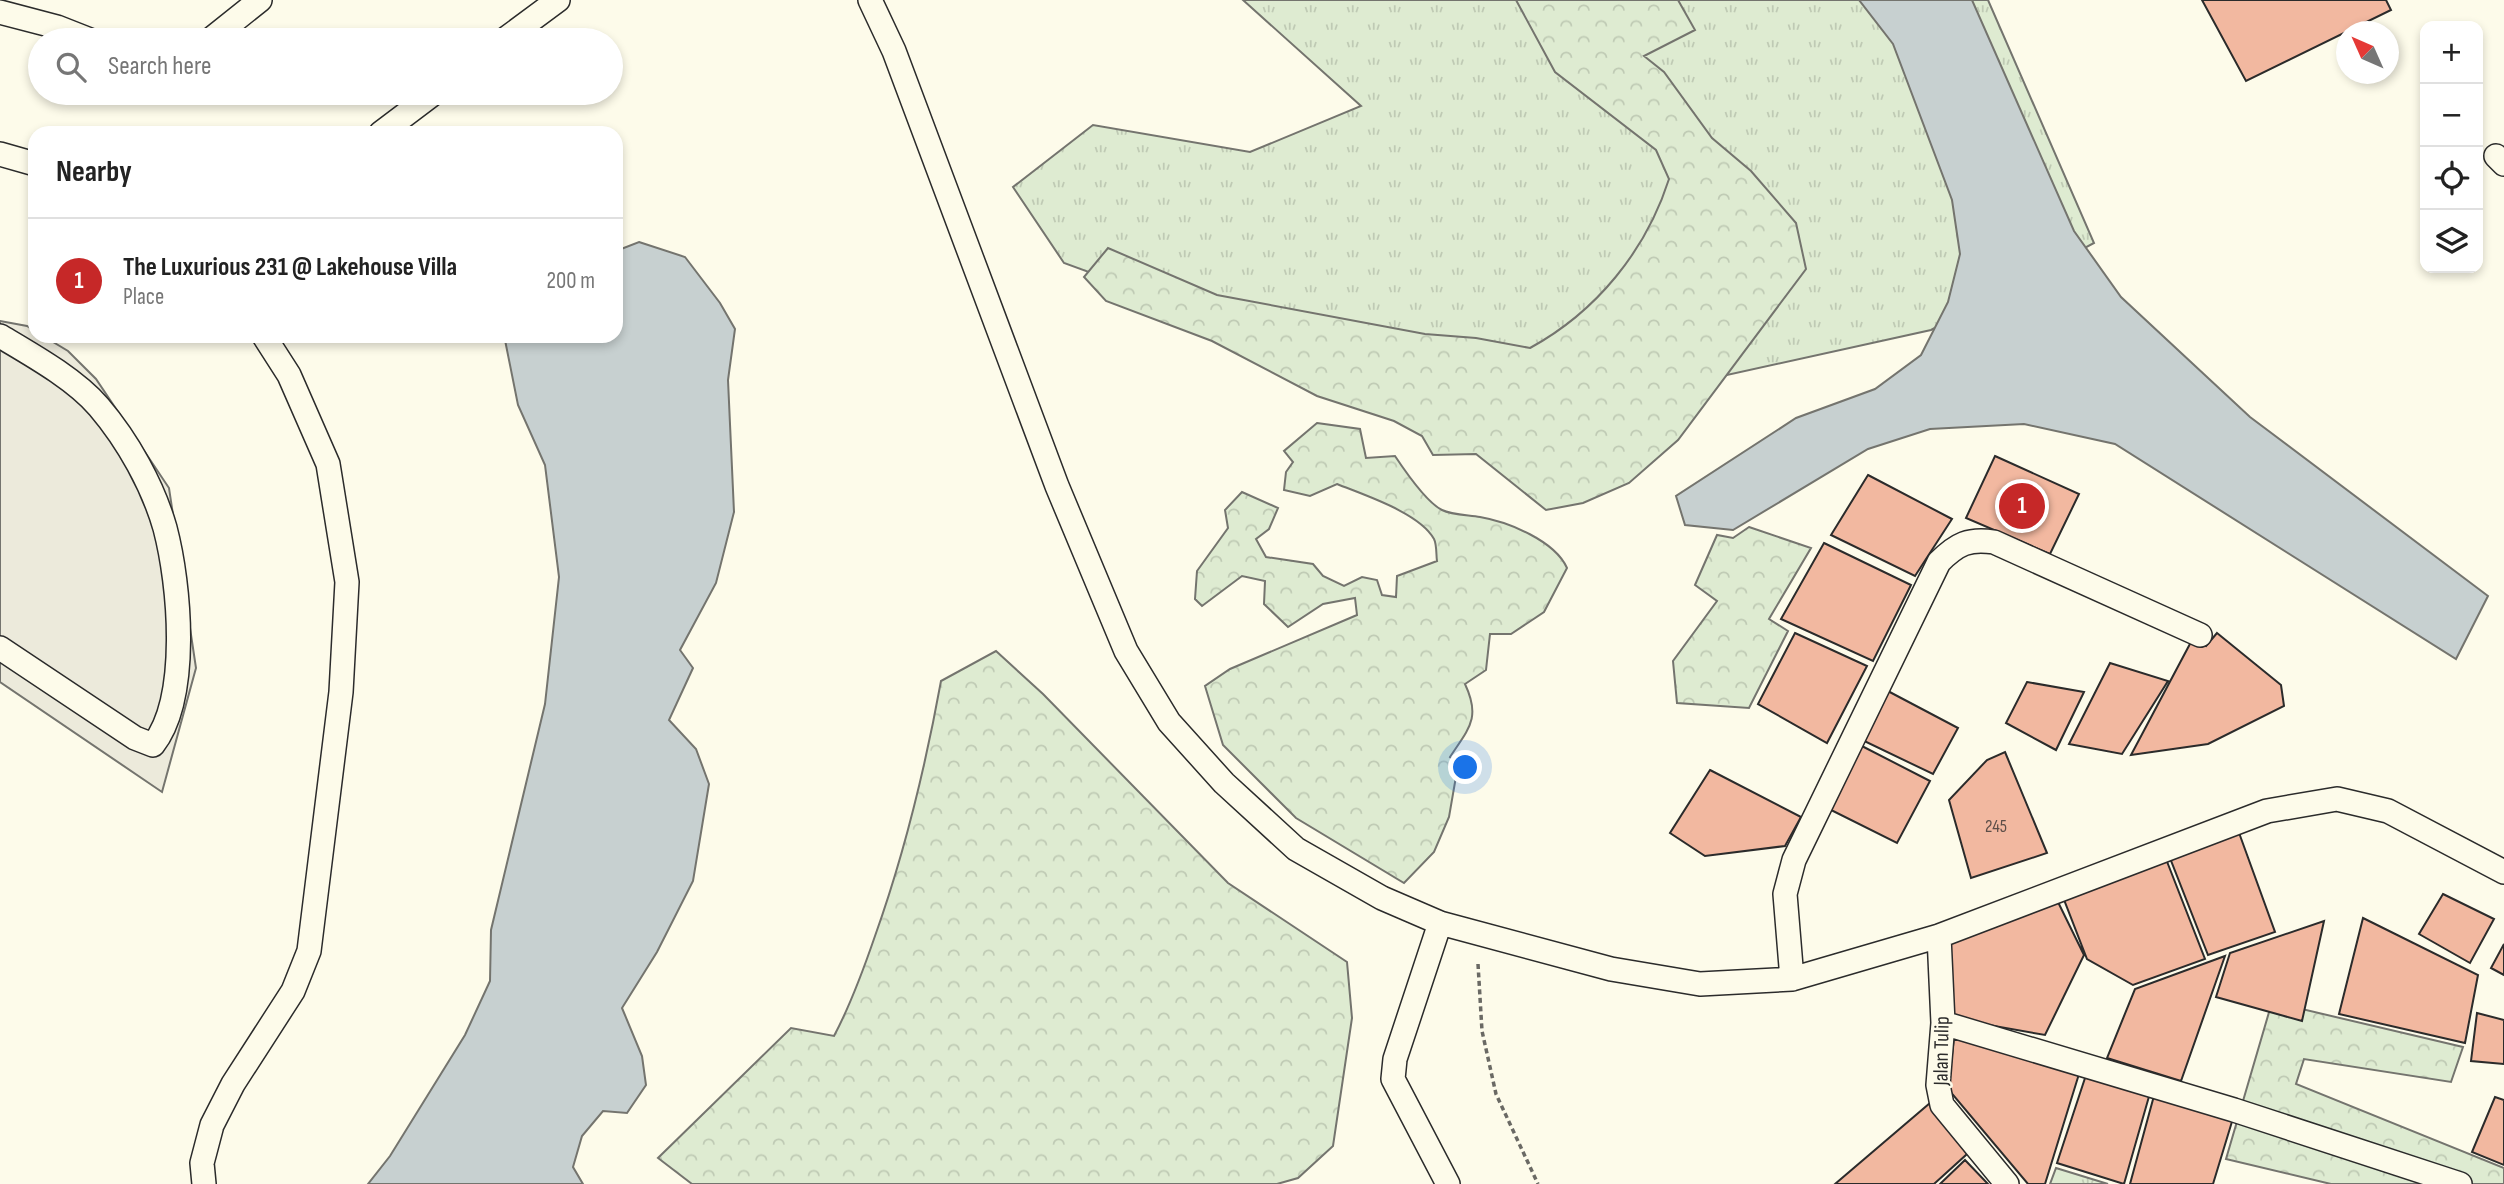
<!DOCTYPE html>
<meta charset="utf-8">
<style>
body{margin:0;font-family:"Sofia Sans Condensed",sans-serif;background:#f6f6f6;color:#222}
.controls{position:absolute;right:21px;top:21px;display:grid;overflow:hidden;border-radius:14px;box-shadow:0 4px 10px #0003}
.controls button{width:63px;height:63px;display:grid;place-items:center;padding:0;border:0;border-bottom:2px solid #e0e0e0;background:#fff;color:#222;font:35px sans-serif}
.compass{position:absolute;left:2336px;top:21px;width:63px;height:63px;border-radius:50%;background:#fff;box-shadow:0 4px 10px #0003;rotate:315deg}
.you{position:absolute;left:1466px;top:768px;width:24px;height:24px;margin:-18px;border:5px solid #fff;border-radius:50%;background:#1a73e8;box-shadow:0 0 0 10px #1a73e833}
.badge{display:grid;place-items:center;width:46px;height:46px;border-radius:50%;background:#c62828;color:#fff;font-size:23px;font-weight:700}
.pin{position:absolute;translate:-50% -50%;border:4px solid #fff;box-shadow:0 2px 7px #0006}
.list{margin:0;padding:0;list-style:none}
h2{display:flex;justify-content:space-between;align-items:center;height:91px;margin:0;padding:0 28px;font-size:30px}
h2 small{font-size:23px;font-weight:400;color:#767676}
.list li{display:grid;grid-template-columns:46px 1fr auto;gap:21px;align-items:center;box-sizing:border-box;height:126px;padding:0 28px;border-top:2px solid #e0e0e0}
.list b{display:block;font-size:26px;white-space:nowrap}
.list p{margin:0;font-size:23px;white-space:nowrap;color:#767676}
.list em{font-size:23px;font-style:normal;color:#767676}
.icon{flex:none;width:38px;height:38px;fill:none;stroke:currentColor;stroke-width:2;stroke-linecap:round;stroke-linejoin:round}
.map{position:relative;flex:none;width:2504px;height:1184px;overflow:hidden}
.search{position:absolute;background:#fff;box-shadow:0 4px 10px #0003;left:28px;top:28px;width:595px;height:77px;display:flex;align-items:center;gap:18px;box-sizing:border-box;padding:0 24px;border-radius:38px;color:#767676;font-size:26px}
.panel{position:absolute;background:#fff;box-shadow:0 4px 10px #0003;left:28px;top:126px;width:595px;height:217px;border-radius:21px}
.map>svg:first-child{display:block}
.grass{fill:url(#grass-tufts);stroke:#74746e;stroke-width:2}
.forest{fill:url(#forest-crowns);stroke:#74746e;stroke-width:2}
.parking{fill:#eceadb;stroke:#74746e;stroke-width:2}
.water{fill:#c7d0d0;stroke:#74746e;stroke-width:2}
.building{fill:#f2b8a0;stroke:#2b2b2b;stroke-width:2}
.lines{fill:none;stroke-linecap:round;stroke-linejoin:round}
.minor-casing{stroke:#2b2b2b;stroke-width:26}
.path{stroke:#6a6964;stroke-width:3.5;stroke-dasharray:5 3.5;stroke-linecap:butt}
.minor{stroke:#fdfbea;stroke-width:23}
.labels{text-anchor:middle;stroke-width:5;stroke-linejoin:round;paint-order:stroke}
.number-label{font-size:18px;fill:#5d4e48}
.street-label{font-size:21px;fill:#2b2b2b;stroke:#fdfbea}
</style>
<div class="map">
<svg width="2504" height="1184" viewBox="0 0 2504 1184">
<defs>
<pattern id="grass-tufts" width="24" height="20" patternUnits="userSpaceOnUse" patternTransform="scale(1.75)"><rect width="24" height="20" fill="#deebd1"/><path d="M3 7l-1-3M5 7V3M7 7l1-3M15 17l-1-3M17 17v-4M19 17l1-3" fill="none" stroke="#bfcab4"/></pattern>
<pattern id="forest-crowns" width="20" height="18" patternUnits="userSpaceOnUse" patternTransform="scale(1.75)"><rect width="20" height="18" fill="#deebd1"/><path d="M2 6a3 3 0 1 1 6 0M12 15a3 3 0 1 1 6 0" fill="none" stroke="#bfcab4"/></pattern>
</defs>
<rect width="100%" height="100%" fill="#fdfbea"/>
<path class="grass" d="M1243,0H1988L2094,243L1931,330L1573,409L1409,389L1064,263L1013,187L1093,125L1250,152L1361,106Z
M2056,1168L2108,1184H2050Z"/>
<path class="forest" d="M1516,0H1678L1695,30L1644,56L1664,72L1712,138L1751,171L1796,223L1806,269L1678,440L1629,483L1583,503L1546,510L1476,454L1433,455L1422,436L1394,421L1317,396L1212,341L1106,301L1084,277L1108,248L1217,295L1425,334L1476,338L1530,348C1596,312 1646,251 1669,179L1656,150L1555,72Z
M1317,423L1360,429L1366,458L1395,456C1405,471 1426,502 1442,510C1452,515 1469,515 1480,517C1509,522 1555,541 1567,568L1544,612L1511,634H1490L1486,670L1465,684C1481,718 1469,728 1450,757L1458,765L1449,817L1434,852L1404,883L1296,818L1223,745L1205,686L1230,669L1357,615L1355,598L1323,604L1288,627L1264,604L1265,581L1242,576L1202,606L1195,599L1197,571L1228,528L1225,510L1242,492L1278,508L1269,529L1256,539L1266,557L1313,564L1323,576L1344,586L1362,577L1377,580L1382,595L1396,597L1397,576L1437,561C1436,555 1437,545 1434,539C1420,513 1364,495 1337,484L1310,496L1284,490L1286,472L1293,462L1284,451Z
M1749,527L1811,548L1769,619L1788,631L1749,708L1677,703L1673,661L1717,601L1695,585L1717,535L1733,538Z
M996,651L1043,694L1228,883L1347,962L1352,1018L1333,1146L1298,1178L1277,1184H692L658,1158L791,1028L834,1036C851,1004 863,971 875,936C905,852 925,769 941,681Z
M2272,1002L2463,1047L2451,1082L2304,1059L2296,1084L2504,1168V1184H2331L2226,1159Z"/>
<path class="parking" d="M0,321L27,326L35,331V336H43L68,351L96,379L169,488L196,668L162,792L0,682Z"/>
<path class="water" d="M1859,0H1972L2074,231L2121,297L2250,417L2488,596L2456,659L2115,444L2024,424L1930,429L1868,449L1733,530L1685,525L1676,496L1796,418L1875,389L1921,355L1948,302L1960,254L1952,200L1893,44Z
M639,242L685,257L720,303L735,329L728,380L734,512L716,583L680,650L693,668L669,720L696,749L709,784L693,881L657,952L622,1008L642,1056L646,1085L627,1113L603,1111L582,1136L573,1167L583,1184H368L390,1156L465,1035L490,981L491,930L545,704L559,577L545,465L518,405L505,340L509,336H616V251Z"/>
<path class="building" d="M2202,0H2386L2391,10L2246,81Z
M1995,456L2079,494L2050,554L1966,518Z
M1868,475L1952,519L1915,576L1831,535Z
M1824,543L1911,585L1873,661L1781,619Z
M1795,633L1867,666L1827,743L1758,704Z
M2217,633L2281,685L2284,706L2208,744L2131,755L2191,642L2206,646Z
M2110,663L2168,681L2122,754L2069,744Z
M2027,682L2084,692L2056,750L2006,723Z
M1884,689L1958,728L1933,774L1858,738Z
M1856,743L1930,781L1897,843L1825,807Z
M2005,752L2047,853L1971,878L1949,800L1987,760Z
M1710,770L1801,817L1785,846L1705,856L1670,833Z
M2238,830L2275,932L2208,955L2170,858Z
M2166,859L2205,959L2133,985L2087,959L2063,897Z
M2443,894L2494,919L2470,963L2419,934Z
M2057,900L2084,955L2045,1035L1949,1018L1948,941Z
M2363,918L2478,975L2465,1043L2339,1014Z
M2324,921L2302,1021L2216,997L2230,953Z
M2504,944V975L2491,968Z
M2225,956L2181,1081L2107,1058L2135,989Z
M2477,1013L2504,1020V1064L2471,1061Z
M1954,1038L2079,1074L2045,1184H2028L1948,1089Z
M2087,1072L2150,1093L2124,1184L2057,1163Z
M2155,1092L2234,1115L2213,1184H2130Z
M2495,1097L2504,1100V1165L2472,1152Z
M1930,1103L1967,1154L1934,1184H1835Z
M1965,1160L1988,1184H1940Z"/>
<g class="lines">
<defs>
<path id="minor" d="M870,0L894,51L1057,486L1126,651L1169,722L1224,783L1296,849L1382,898L1440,923L1611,969L1700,984L1792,979L1939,936L2267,811L2337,799L2388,811L2504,872
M0,12L57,27L90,40
M210,40L260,0
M504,40L558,0
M381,133L434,93
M0,154L35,164
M2496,156L2504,164
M0,336C32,355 75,379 99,407C128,441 153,486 165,528C180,585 190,698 153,745L135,738L0,648
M1440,923L1395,1059L1393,1079L1448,1184
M1939,936L1943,1023L1938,1085L1942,1105L2007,1184
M1792,979L1785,894L1794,860L1939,562C1957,544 1969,538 1994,542L2200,635
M1943,1023L2234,1110L2460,1184
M204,1184L202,1163L212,1125L233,1084L293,991L309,951L341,692L347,582L328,464L289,375L264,336"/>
</defs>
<use href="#minor" class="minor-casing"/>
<path class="path" d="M1478,964L1482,1031L1496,1094L1538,1184"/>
<use href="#minor" class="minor"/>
</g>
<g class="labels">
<g class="number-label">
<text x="1996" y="832">245</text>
</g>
<g class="street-label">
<text transform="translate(1941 1051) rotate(-89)" y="7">Jalan Tulip</text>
</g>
</g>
</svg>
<div class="controls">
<button>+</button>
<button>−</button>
<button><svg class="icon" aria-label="locate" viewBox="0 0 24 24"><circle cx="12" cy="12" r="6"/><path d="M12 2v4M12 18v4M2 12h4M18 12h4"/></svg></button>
<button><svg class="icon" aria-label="layers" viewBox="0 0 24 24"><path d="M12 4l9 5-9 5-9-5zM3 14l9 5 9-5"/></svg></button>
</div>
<svg class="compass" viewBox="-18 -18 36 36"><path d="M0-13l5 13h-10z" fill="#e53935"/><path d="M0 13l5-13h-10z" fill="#767676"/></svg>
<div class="you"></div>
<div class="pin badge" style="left:2022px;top:506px">1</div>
<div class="search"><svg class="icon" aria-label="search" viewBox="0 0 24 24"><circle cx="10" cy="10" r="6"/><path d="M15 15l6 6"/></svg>Search here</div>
<section class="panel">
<h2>Nearby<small></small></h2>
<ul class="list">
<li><span class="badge">1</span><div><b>The Luxurious 231 @ Lakehouse Villa</b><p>Place</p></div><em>200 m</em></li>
</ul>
</section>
</div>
